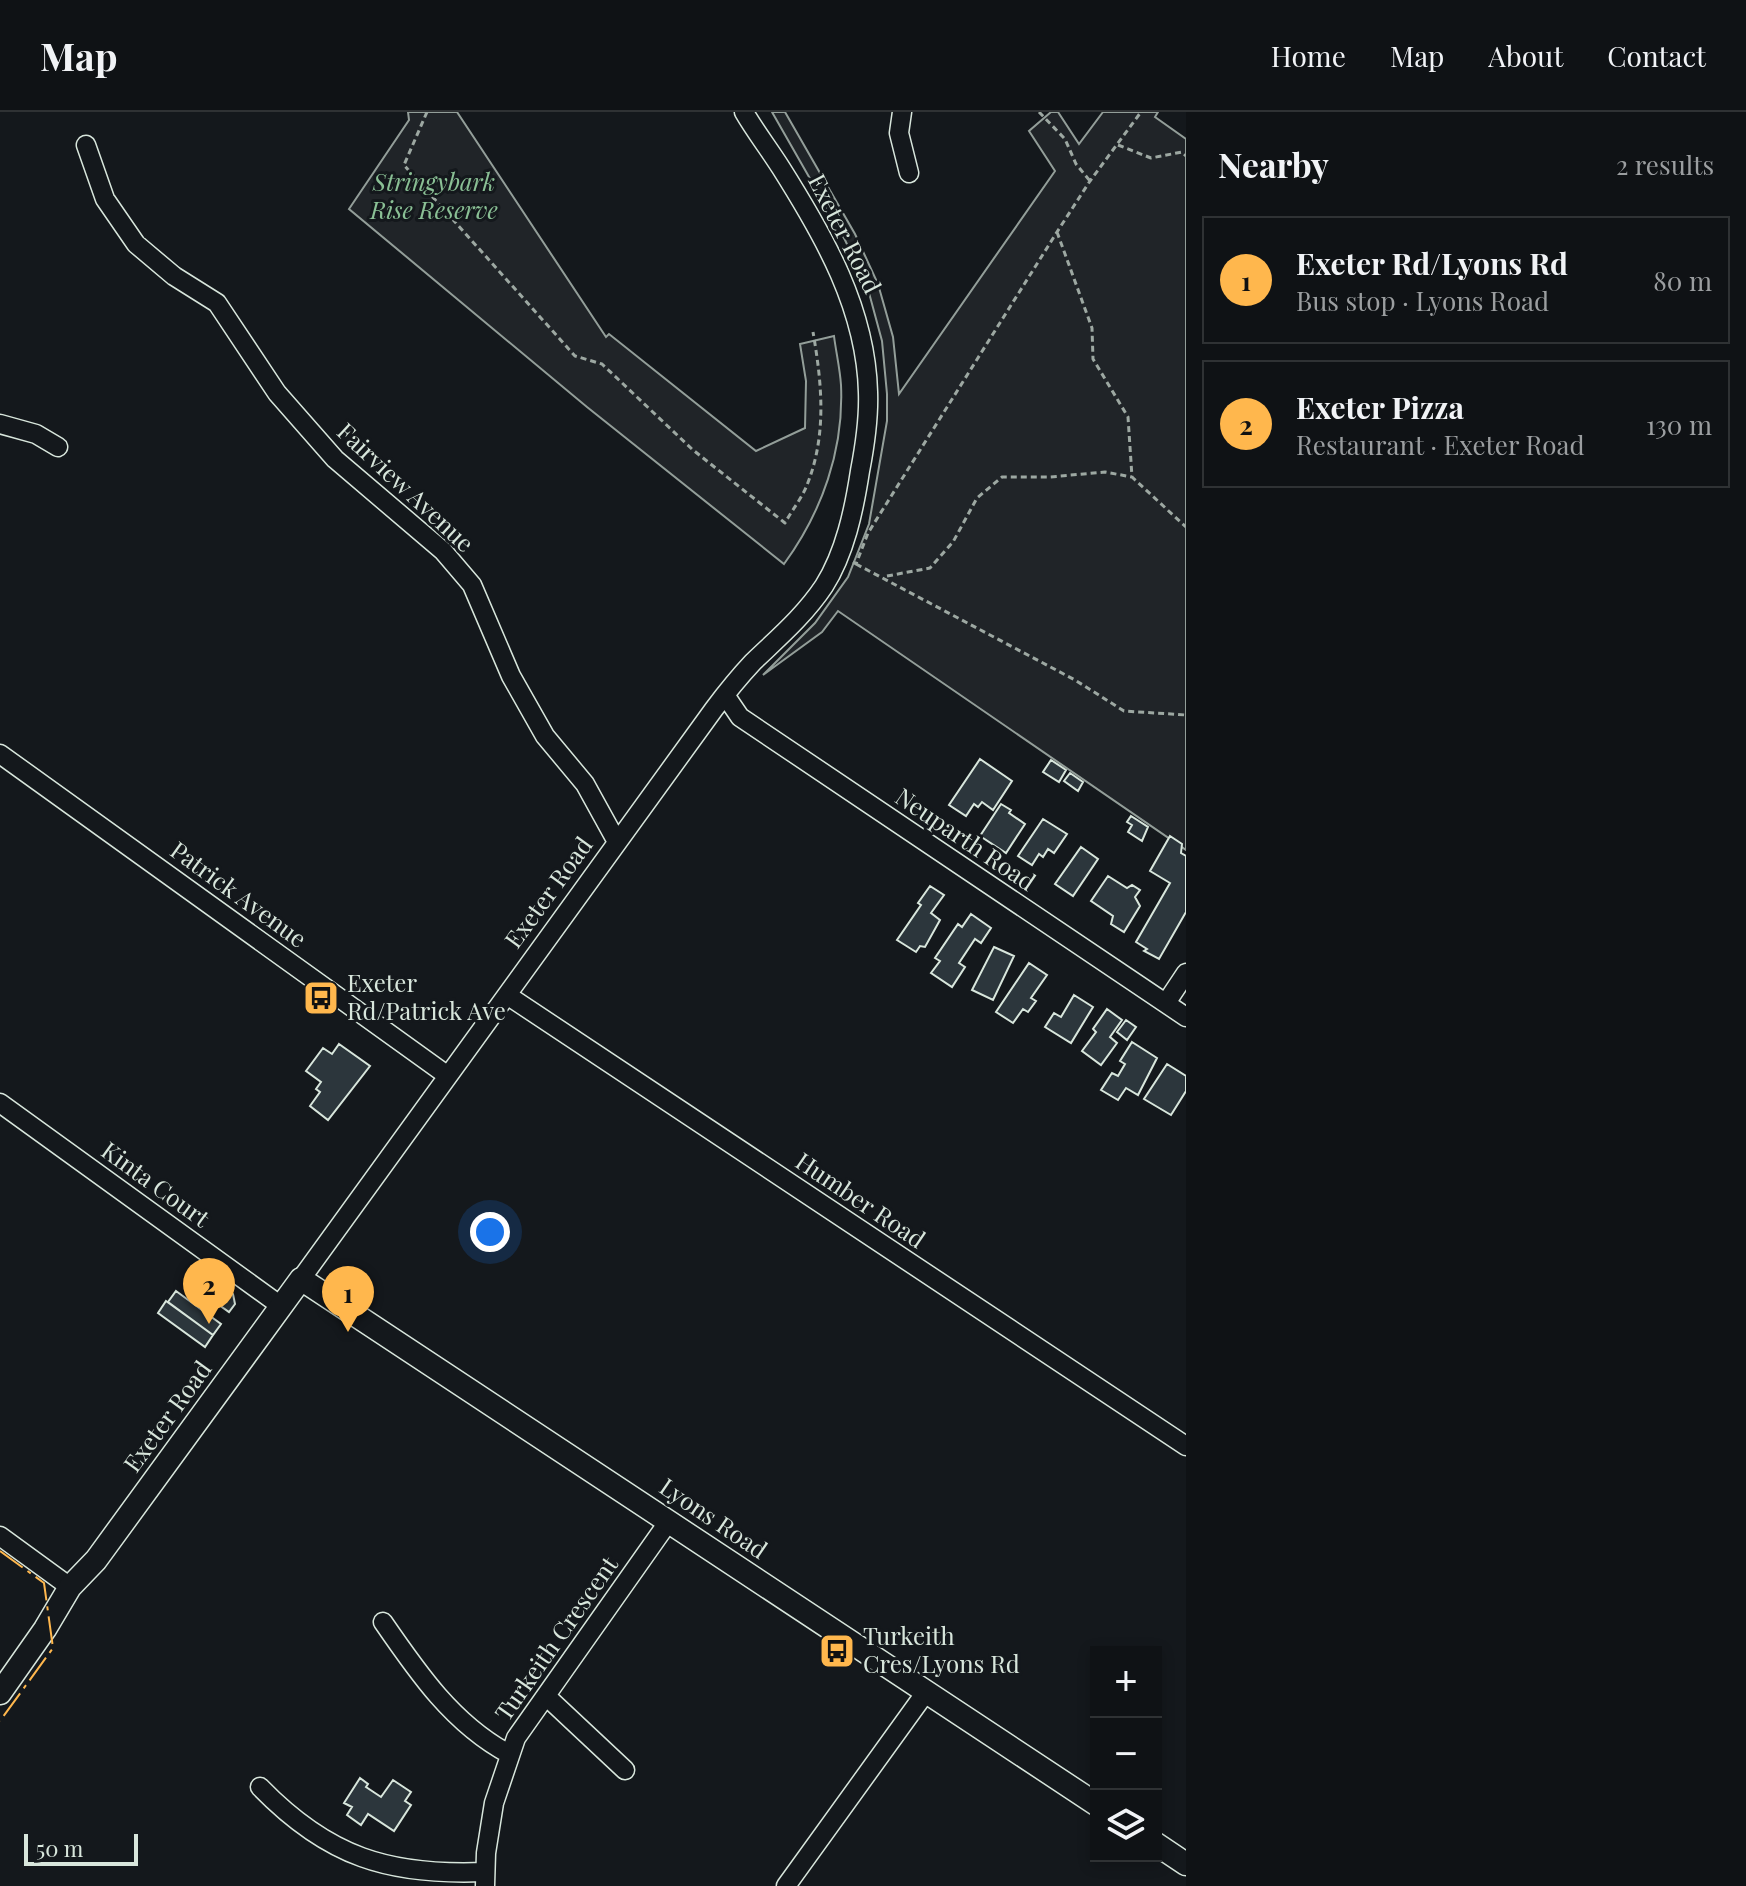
<!DOCTYPE html>
<meta charset="utf-8">
<style>
body{margin:0;font-family:"Playfair Display",serif;background:#1d2022;color:#f1f3f6}
.controls{position:absolute;right:24px;bottom:24px;display:grid;overflow:hidden;border-radius:0px;box-shadow:0 4px 12px #0003}
.controls button{width:72px;height:72px;display:grid;place-items:center;padding:0;border:0;border-bottom:2px solid #2f3234;background:#0f1215;color:#f1f3f6;font:40px sans-serif}
.scale{position:absolute;left:24px;bottom:20px;width:114px;box-sizing:border-box;padding-left:8px;border:4px solid #d8e6dc;border-top:0;font-size:22px;line-height:28px;white-space:nowrap;color:#d8e6dc;-webkit-text-stroke:6px #14181c;paint-order:stroke}
.you{position:absolute;left:490px;top:1120px;width:28px;height:28px;margin:-20px;border:6px solid #fff;border-radius:50%;background:#1a73e8;box-shadow:0 0 0 12px #1a73e833}
.badge{display:grid;place-items:center;width:52px;height:52px;border-radius:50%;background:#ffb74d;color:#111;font-size:26px;font-weight:700}
.pin{position:absolute;translate:-50% -66px;filter:drop-shadow(0 2px 4px #0008)}
.pin::after{content:'';position:absolute;top:42px;width:28px;height:24px;background:inherit;clip-path:polygon(0 0,100% 0,50% 100%)}
.list{margin:0;padding:0;list-style:none}
h2{display:flex;justify-content:space-between;align-items:center;height:104px;margin:0;padding:0 32px;font-size:34px}
h2 small{font-size:26px;font-weight:400;color:#9b9ea0}
.list li{display:grid;grid-template-columns:52px 1fr auto;gap:24px;align-items:center;box-sizing:border-box;height:128px;margin:0 16px 16px;padding:0 16px;border:2px solid #2f3234;border-radius:0px}
.list b{display:block;font-size:30px;white-space:nowrap}
.list p{margin:0;font-size:26px;white-space:nowrap;color:#9b9ea0}
.list em{font-size:26px;font-style:normal;color:#9b9ea0}
.icon{flex:none;width:44px;height:44px;fill:none;stroke:currentColor;stroke-width:2;stroke-linecap:round;stroke-linejoin:round}
.map{position:relative;flex:none;width:1186px;height:1774px;overflow:hidden}
header{display:flex;align-items:center;gap:48px;box-sizing:border-box;height:112px;padding:0 40px;background:#0f1215;border-bottom:2px solid #2f3234}
header strong{font-size:38px}
nav{display:flex;gap:44px;margin-inline-start:auto;font-size:28px}
main{display:flex}
aside{flex:1;background:#0f1215}
.map>svg:first-child{display:block}
.green{fill:#202428;stroke:#939e99;stroke-width:2}
.building{fill:#2c363c;stroke:#d8e6dc;stroke-width:2}
.lines{fill:none;stroke-linecap:round;stroke-linejoin:round}
.minor-casing{stroke:#d8e6dc;stroke-width:21}
.major-casing{stroke:#d8e6dc;stroke-width:25}
.path{stroke:#9da8a2;stroke-width:3;stroke-dasharray:6 4;stroke-linecap:butt}
.minor{stroke:#14181c;stroke-width:18}
.major{stroke:#14181c;stroke-width:22}
.power{stroke:#ffb74d;stroke-width:2;stroke-dasharray:28 6 4 6;stroke-linecap:butt}
.labels{text-anchor:middle;stroke-width:6;stroke-linejoin:round;paint-order:stroke}
.park-label{font-size:24px;font-style:italic;fill:#8ac095;stroke:#14181c}
.street-label{font-size:24px;fill:#d8e6dc;stroke:#14181c}
.poi-label{font-size:24px;fill:#d8e6dc;stroke:#14181c;text-anchor:start}
</style>
<header>
<strong>Map</strong>
<nav><a>Home</a><a>Map</a><a>About</a><a>Contact</a></nav>
</header>
<main>
<div class="map">
<svg width="1186" height="1774" viewBox="0 0 1186 1774">
<rect width="100%" height="100%" fill="#14181c"/>
<path class="green" d="M408,0H457L606,225L609,222L756,339L805,316L806,269L800,232L834,224C836,240 840,257 841,273C844,338 822,400 784,452L587,295L349,97L409,8Z
M772,0H785L855,122L878,172L893,225L899,282L1055,59L1029,19L1051,0H1058L1079,32L1103,0H1158L1155,5L1186,27V738L838,499L822,520L763,563L815,511L848,465L869,412L887,309V282L882,229L868,177L845,128Z"/>
<path class="building" d="M980,647L1012,669L993,698L982,690L978,695L974,692L966,704L949,693Z
M1051,648L1066,658L1059,670L1043,660Z
M1070,661L1083,670L1078,679L1064,669Z
M1001,692L1011,698L1009,701L1025,712L1006,741L980,724Z
M1131,704L1148,715L1142,729L1128,720L1132,713L1127,710Z
M1043,707L1067,722L1054,741L1048,737L1043,745L1039,742L1032,753L1018,744Z
M1170,724L1182,732L1181,741L1186,744V800L1159,847L1144,839L1147,837L1136,830L1170,771L1150,759Z
M1081,735L1098,747L1073,784L1055,772Z
M1108,764L1127,776L1132,773L1140,778L1135,785L1140,794L1124,820L1111,812L1113,804L1091,789Z
M930,774L944,783L931,801L940,808L925,835L920,834L916,840L897,828L921,793L918,791Z
M971,802L991,816L981,831L975,827L959,851L965,855L952,875L931,861L940,849L935,846L958,812L962,815Z
M994,835L1014,844L993,888L972,878Z
M1029,851L1047,863L1031,886L1036,889L1028,900L1023,897L1013,911L996,900Z
M1074,883L1093,895L1071,931L1045,915L1054,901L1061,905Z
M1107,897L1122,908L1110,925L1117,931L1101,953L1082,939L1096,920L1093,917Z
M1126,908L1136,915L1127,928L1117,920Z
M1132,930L1157,946L1138,983L1126,976L1118,988L1101,978L1112,961L1118,964L1125,952L1120,949Z
M339,932L370,954L328,1008L310,994L320,980L316,977L321,970L306,959L323,936L332,942Z
M1167,952L1186,964V979L1171,1003L1144,987Z
M200,1161L233,1182L235,1192L229,1200L191,1173Z
M176,1179L221,1212L213,1223L168,1190Z
M166,1189L213,1223L205,1235L158,1201Z
M360,1666L368,1672L366,1675L381,1685L393,1668L411,1680L405,1689L411,1693L394,1719L368,1702L361,1713L347,1703L352,1695L344,1691Z"/>
<g class="lines">
<defs>
<path id="minor" d="M902,0L899,21L909,61
M86,33L105,87L136,132L174,164L217,191L277,281L335,347L443,439L472,473L511,564L545,624L585,672L617,730
M0,312L36,322L58,335
M725,583L740,605L1186,905
M0,642L448,964
M507,883L1186,1334
M1166,891L1186,861
M0,991L281,1194
M301,1167L714,597C726,581 739,565 753,550C778,526 804,504 824,474C845,441 854,398 860,359C865,333 869,306 868,280C866,197 824,124 781,56C769,37 755,19 744,0
M0,1424L70,1475
M383,1510C418,1561 453,1612 509,1642
M546,1584L625,1658
M260,1675C328,1745 389,1764 485,1760
M485,1774L486,1741L494,1691L516,1626L669,1409
M786,1774L926,1580"/>
<path id="major" d="M0,1581L45,1517L70,1475L96,1448L301,1167L1096,1692
M1156,1732L1186,1752"/>
</defs>
<use href="#minor" class="minor-casing"/>
<use href="#major" class="major-casing"/>
<path class="path" d="M427,0L404,53L575,244L602,252L693,338L785,411C792,398 802,386 807,373C827,323 822,272 813,220
M1039,0L1065,27L1076,52L1090,69
M1118,33L1151,46L1182,40L1186,44
M1057,120L1092,216L1093,247L1128,305L1132,365L1186,415
M853,450L856,452L868,421L1057,120L1090,69L1141,0
M856,452L1075,568L1124,599L1186,603
M887,464L930,456L953,430L977,386L1002,365H1050L1105,360L1132,365"/>
<use href="#minor" class="minor"/>
<use href="#major" class="major"/>
<path class="power" d="M0,1439L44,1471L53,1536L0,1609"/>
</g>
<defs>
<symbol id="bus-square" viewBox="-11 -11 22 22"><rect x="-9" y="-9" width="18" height="18" rx="4" fill="#ffb74d" stroke="#14181c"/><path d="M-5-6H5V4H4V6H2V4H-2V6H-4V4H-5ZM-3.5-4V0h7V-4ZM-3.5 1.2v1.5H-2V1.2ZM2 1.2v1.5H3.5V1.2Z" fill="#111"/></symbol>
</defs>
<g fill-rule="evenodd">
<use href="#bus-square" x="301" y="866" width="40" height="40"/>
<use href="#bus-square" x="817" y="1519" width="40" height="40"/>
</g>
<g class="labels">
<g class="park-label">
<text x="434" y="79">Stringybark<tspan x="434" dy="28">Rise Reserve</tspan></text>
</g>
<g class="street-label">
<text transform="translate(844 122) rotate(63)" y="8">Exeter Road</text>
<text transform="translate(405 376) rotate(43)" y="8">Fairview Avenue</text>
<text transform="translate(965 728) rotate(34)" y="8">Neuparth Road</text>
<text transform="translate(549 781) rotate(-54)" y="8">Exeter Road</text>
<text transform="translate(238 783) rotate(36)" y="8">Patrick Avenue</text>
<text transform="translate(155 1073) rotate(36)" y="8">Kinta Court</text>
<text transform="translate(860 1089) rotate(34)" y="8">Humber Road</text>
<text transform="translate(168 1305) rotate(-54)" y="8">Exeter Road</text>
<text transform="translate(713 1407) rotate(34)" y="8">Lyons Road</text>
<text transform="translate(557 1527) rotate(-55)" y="8">Turkeith Crescent</text>
</g>
<g class="poi-label">
<text x="347" y="880">Exeter<tspan x="347" dy="28">Rd/Patrick Ave</tspan></text>
<text x="863" y="1533">Turkeith<tspan x="863" dy="28">Cres/Lyons Rd</tspan></text>
</g>
</g>
</svg>
<div class="controls">
<button>+</button>
<button>−</button>
<button><svg class="icon" aria-label="layers" viewBox="0 0 24 24"><path d="M12 4l9 5-9 5-9-5zM3 14l9 5 9-5"/></svg></button>
</div>
<div class="scale">50 m</div>
<div class="you"></div>
<div class="pin badge" style="left:348px;top:1220px">1</div>
<div class="pin badge" style="left:209px;top:1212px">2</div>
</div>
<aside>
<h2>Nearby<small>2 results</small></h2>
<ul class="list">
<li><span class="badge">1</span><div><b>Exeter Rd/Lyons Rd</b><p>Bus stop · Lyons Road</p></div><em>80 m</em></li>
<li><span class="badge">2</span><div><b>Exeter Pizza</b><p>Restaurant · Exeter Road</p></div><em>130 m</em></li>
</ul>
</aside>
</main>
